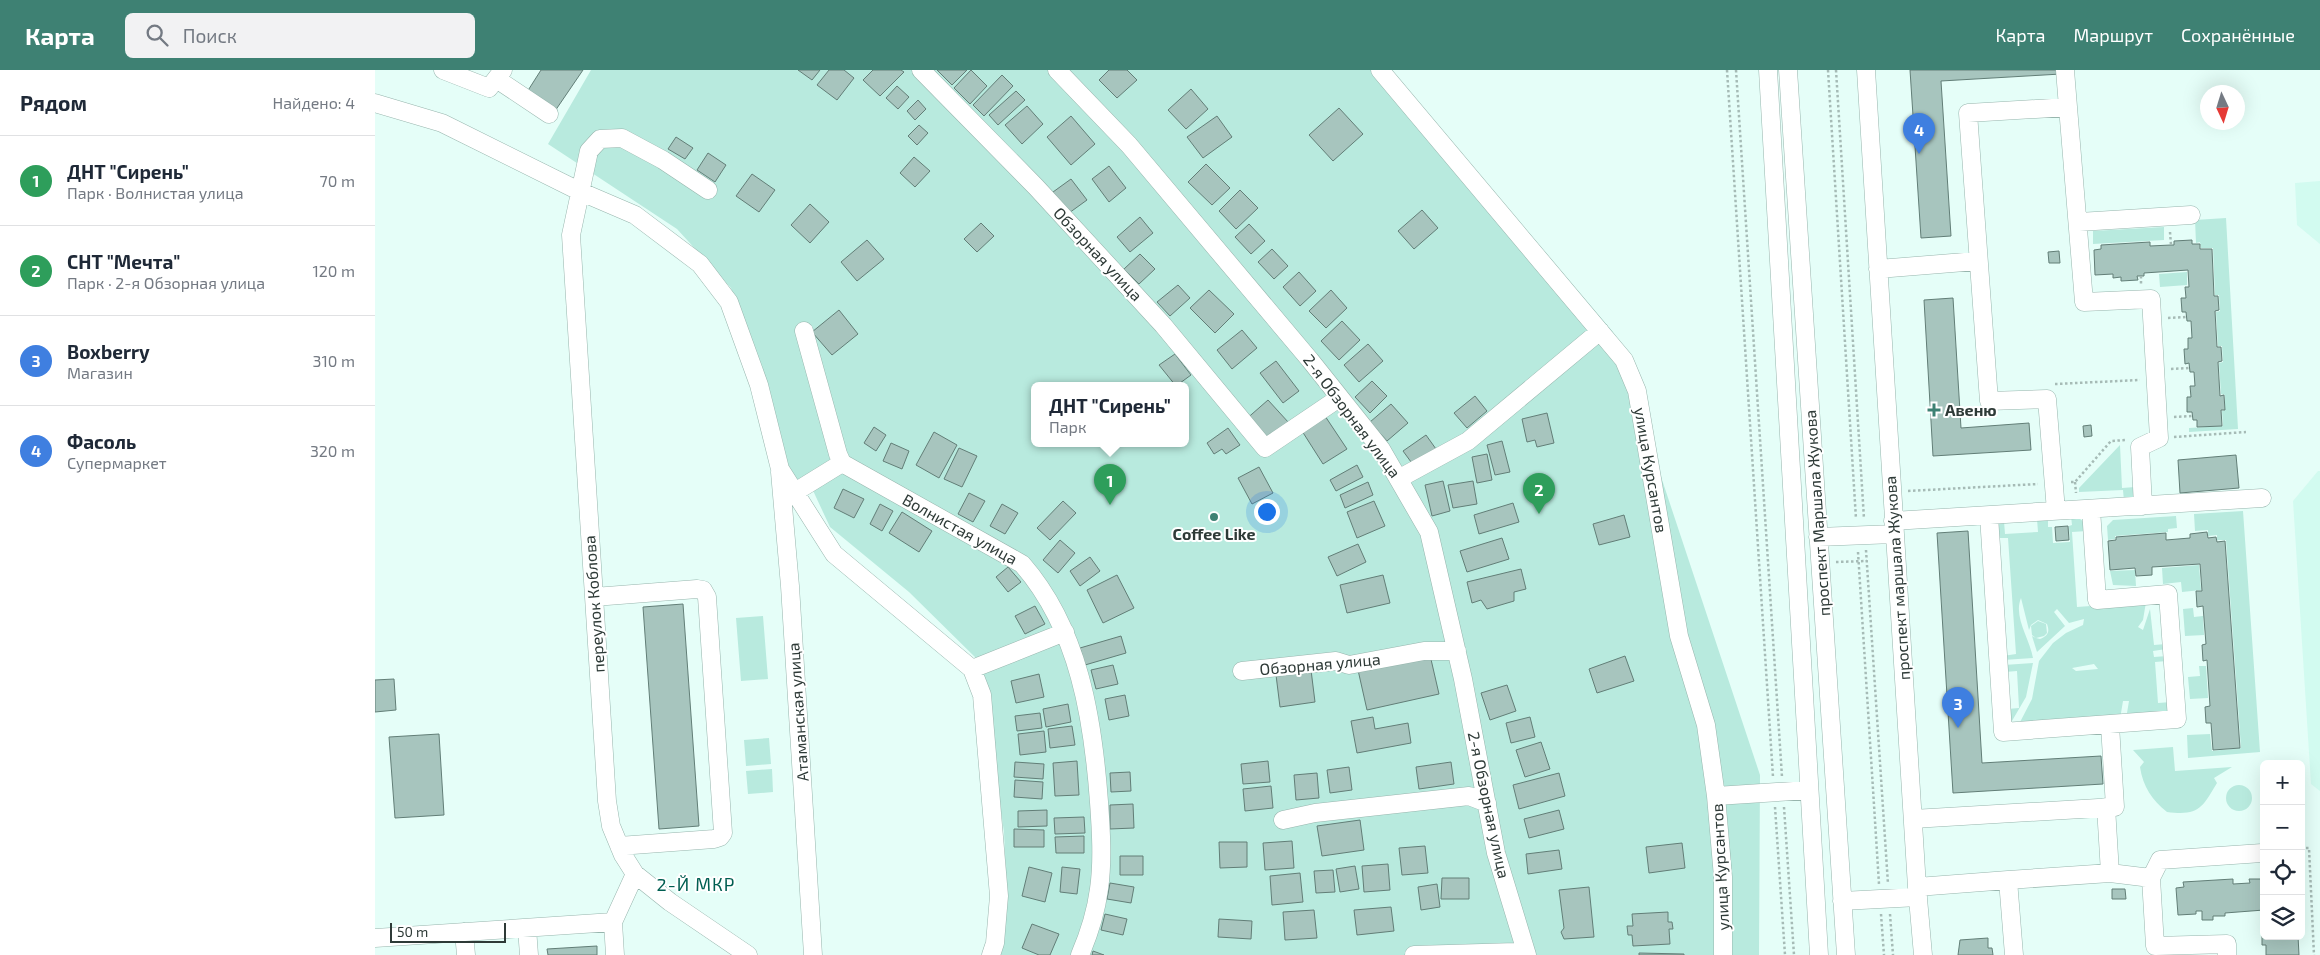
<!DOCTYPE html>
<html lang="ru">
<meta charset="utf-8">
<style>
body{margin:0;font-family:"Exo 2",sans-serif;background:#f2f2f3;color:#1f2937}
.controls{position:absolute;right:15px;bottom:15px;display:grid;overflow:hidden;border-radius:8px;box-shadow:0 5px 20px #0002}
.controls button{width:45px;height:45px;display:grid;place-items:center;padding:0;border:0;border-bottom:1px solid #e0e1e3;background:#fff;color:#1f2937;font:25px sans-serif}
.compass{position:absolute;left:1825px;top:15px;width:45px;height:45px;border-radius:50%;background:#fff;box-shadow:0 5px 20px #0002;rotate:176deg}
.scale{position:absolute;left:15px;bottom:12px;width:116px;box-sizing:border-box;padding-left:5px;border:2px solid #2e3a37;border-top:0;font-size:14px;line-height:18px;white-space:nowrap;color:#2e3a37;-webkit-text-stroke:4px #fff;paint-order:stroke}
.you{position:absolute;left:891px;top:441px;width:18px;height:18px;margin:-12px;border:4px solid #fff;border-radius:50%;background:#1a73e8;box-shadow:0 0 0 8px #1a73e833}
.badge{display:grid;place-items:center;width:32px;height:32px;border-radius:50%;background:#3e8173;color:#fff;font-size:16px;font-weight:700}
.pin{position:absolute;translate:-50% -41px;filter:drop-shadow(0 1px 2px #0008)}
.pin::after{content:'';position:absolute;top:26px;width:18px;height:15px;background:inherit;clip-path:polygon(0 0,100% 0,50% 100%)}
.popup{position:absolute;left:656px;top:312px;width:158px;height:65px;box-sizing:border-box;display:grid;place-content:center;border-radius:8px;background:#fff;filter:drop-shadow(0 1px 4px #0005);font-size:16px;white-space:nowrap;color:#747a83}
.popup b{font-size:19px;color:#1f2937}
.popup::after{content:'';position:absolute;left:50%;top:100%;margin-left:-10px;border:10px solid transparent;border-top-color:#fff}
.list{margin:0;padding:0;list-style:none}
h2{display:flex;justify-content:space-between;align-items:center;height:65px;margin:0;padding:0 20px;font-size:21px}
h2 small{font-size:16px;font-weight:400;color:#747a83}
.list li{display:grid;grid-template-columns:32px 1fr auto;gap:15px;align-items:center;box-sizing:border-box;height:90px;padding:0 20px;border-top:1px solid #e0e1e3}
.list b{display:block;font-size:19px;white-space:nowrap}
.list p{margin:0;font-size:16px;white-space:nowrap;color:#747a83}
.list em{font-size:16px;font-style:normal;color:#747a83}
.icon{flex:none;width:28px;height:28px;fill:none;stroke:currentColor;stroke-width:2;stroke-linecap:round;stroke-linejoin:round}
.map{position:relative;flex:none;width:1945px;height:885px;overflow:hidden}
header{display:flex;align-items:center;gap:30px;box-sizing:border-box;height:70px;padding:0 25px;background:#3e8173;color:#fff}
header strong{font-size:24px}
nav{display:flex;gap:28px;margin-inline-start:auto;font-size:18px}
.search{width:350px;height:45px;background:#f2f2f3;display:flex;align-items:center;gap:12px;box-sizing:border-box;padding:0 18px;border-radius:8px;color:#747a83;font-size:19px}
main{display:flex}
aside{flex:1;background:#fff}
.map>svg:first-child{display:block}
.built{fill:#d2fbf0}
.green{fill:#b8eade;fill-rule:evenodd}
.building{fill:#a7c5be;stroke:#627e77}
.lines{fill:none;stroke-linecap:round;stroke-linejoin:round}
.minor-casing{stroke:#97b5ad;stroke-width:19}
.path{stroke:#a6bbb6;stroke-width:2.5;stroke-dasharray:2.5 2.5;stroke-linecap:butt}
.minor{stroke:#fff;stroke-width:18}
.poi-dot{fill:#3e8173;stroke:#fff;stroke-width:2}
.labels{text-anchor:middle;stroke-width:4;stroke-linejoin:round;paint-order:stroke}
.street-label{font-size:16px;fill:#2e3a37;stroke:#fff}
.poi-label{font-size:16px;font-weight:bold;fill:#2e3a37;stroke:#fff;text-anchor:start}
.neighbourhood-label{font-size:18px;letter-spacing:1px;fill:#005e51;stroke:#fff}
</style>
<header>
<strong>Карта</strong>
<div class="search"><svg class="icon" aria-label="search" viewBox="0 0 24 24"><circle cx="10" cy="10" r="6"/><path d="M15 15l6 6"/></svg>Поиск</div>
<nav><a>Карта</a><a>Маршрут</a><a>Сохранённые</a></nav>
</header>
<main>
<aside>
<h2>Рядом<small>Найдено: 4</small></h2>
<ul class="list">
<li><span class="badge" style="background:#2e9e5b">1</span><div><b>ДНТ &quot;Сирень&quot;</b><p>Парк · Волнистая улица</p></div><em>70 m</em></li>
<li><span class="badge" style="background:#2e9e5b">2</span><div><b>СНТ &quot;Мечта&quot;</b><p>Парк · 2-я Обзорная улица</p></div><em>120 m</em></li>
<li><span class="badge" style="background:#3f7fe0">3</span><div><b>Boxberry</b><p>Магазин</p></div><em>310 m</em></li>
<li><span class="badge" style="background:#3f7fe0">4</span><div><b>Фасоль</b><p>Супермаркет</p></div><em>320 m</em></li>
</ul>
</aside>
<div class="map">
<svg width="1945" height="885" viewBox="0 0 1945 885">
<rect width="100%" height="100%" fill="#e5fef8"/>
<path class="built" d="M1945,111V174L1922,155L1920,113Z
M1943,401H1945V721L1936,714L1918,431Z"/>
<path class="green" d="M216,0H1015L1238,262L1385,705L1384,885H624L632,829L629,762L604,591L534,522L455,457L434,412L413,410L356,218L302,159L173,74ZM660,316H810V374H660Z
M1851,148L1863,359L1814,362V358L1848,356L1847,341L1850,340V325L1846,324L1844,293L1848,292L1847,276H1843L1841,242L1845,241L1844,225H1840L1838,178H1826L1825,172L1821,173L1820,150Z
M1789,157V170L1718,174V161Z
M1812,202V215L1785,217L1784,204Z
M1745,375L1747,418L1760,417L1759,428L1749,431L1748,420L1704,422V418Z
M1868,441L1885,682L1813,688L1812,665L1835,664L1837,681L1866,678L1851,470H1842V465L1833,466V460L1820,461L1819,444Z
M1696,446C1707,448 1709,451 1712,461L1697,462L1702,537L1771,532L1768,550L1763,557L1768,560L1775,539L1779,575L1791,574V579L1778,581L1779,587L1792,586V591L1780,592L1783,633L1796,632L1795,641L1751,649L1754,631H1748L1745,649L1643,656L1657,629L1664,591L1678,573L1691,563L1708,555L1709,549L1694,553L1682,539L1679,542L1690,556L1662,582L1657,566L1661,568L1657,565L1656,556L1663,551L1671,554L1672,563L1669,566L1661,568L1665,569C1673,566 1675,562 1672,554L1663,550L1656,555L1654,560L1646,528C1638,547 1655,569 1658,588L1628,590V586L1641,584L1633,468H1620L1621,453L1629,451L1630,464L1663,462L1662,449H1673V457H1677L1678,473L1695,472L1694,456L1697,455ZM1719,594L1723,599L1701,601L1697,598Z
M1801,446L1802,458L1793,459V462L1740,466V469L1733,470L1732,456L1738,450Z
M1824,495L1826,520L1807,522L1806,512L1788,514L1787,498Z
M1760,500L1761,516L1738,515L1735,501Z
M1818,538L1819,547L1828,546L1829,565L1810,566L1808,539Z
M388,546L393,609L366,611L361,548Z
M1658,593L1651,627L1634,656L1632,639L1644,638L1642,601L1630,602L1629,595Z
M1824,596H1831L1833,628L1815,629L1813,607L1825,606Z
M394,668L396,694L371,696L369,670Z
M1798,677L1800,701L1857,697L1839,708L1842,713C1827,738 1824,746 1792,742C1777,730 1768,717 1765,697L1769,692L1758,680Z
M397,699L398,722L373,724L371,701Z
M1851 728a13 13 0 1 1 26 0a13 13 0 1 1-26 0Z"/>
<path class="building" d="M166,0H208L180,41L152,22Z
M423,0H445L437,10Z
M454,0H469L479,8L462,30L442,15Z
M498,0H526L529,2L505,26L488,10Z
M562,0H592L577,15Z
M596,0L612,16L595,34L579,18Z
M734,0H752L762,10L742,28L724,10Z
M1535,0H1686V4L1566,11L1576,166L1546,168Z
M627,5L638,16L609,46L598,35Z
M522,16L534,27L523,39L511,28Z
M816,19L833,39L811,59L793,40Z
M641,21L650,30L623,55L614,45Z
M543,30L551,39L540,50L532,41Z
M652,36L668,54L647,74L630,55Z
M964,38L988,64L958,91L934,65Z
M696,46L720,74L696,95L672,67Z
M842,46L857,67L828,88L812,67Z
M544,55L553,63L542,75L533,66Z
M301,67L318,78L310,89L293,79Z
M333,83L351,95L340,112L322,100Z
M539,87L555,101L540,117L525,103Z
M831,94L855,118L837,135L813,112Z
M734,96L751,118L734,132L717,109Z
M377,104L400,120L384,142L361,126Z
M696,109L712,130L694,143L678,122Z
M865,120L883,138L861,159L844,141Z
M435,134L454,152L435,173L416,155Z
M1047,140L1063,158L1039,179L1023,161Z
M765,147L778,163L755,182L742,167Z
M606,153L619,166L602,182L589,169Z
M874,154L890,171L876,184L860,167Z
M492,170L509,189L482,211L466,192Z
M1817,170V174H1825V179H1837L1839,226H1843L1844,240L1840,241L1842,277H1846L1847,291L1843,292L1845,326L1849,325L1850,340H1846L1847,356L1822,357V350H1818L1817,342H1812V327H1816L1815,316H1820L1819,302H1815L1814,293L1810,294L1809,279H1813V268H1817L1816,251H1812L1811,242H1807L1806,228H1811L1810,217H1814L1813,200L1769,203V206H1762L1763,210L1746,211V207L1738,208V204L1720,205L1719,180L1726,179V175L1775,172V176L1796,175H1799V171Z
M897,179L913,196L899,209L883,192Z
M1684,181L1685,193H1674L1673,182Z
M765,184L780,199L764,214L749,199Z
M924,202L941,221L925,236L908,217Z
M803,215L815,228L795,246L782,232Z
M834,220L859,244L840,263L815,238Z
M956,220L972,238L951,258L934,241Z
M1578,228L1586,358L1654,353L1656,380L1558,386L1549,230Z
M464,240L483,264L457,285L437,262Z
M967,251L985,270L964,290L946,271Z
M867,260L882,278L857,299L842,280Z
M993,274L1008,291L984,312L969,295Z
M800,284L816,305L801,316L784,295Z
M901,291L924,321L908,333L885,303Z
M997,311L1012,326L995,343L980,327Z
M1100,326L1112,341L1092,358L1079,343Z
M893,330L914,353L890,374L869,351Z
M1016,334L1033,353L1012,371L995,352Z
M1172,343L1179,373L1162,377L1160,370L1152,372L1147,349Z
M950,346L972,379L948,394L927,361Z
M1716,355L1717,366L1709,367L1708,356Z
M499,357L511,365L501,381L489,373Z
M853,358L865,375L851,384L847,379L839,384L832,373Z
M559,362L582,375L564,408L541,395Z
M1051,365L1061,379L1039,396L1028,381Z
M1127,371L1135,402L1120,405L1112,375Z
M516,373L534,381L527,399L508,391Z
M584,378L602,386L587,417L569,409Z
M1112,384L1117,410L1102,413L1097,387Z
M1861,385L1864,418L1805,423L1803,390Z
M982,395L988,407L961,421L955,410Z
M884,397L898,423L877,434L863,408Z
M1068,411L1075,441L1057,446L1050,415Z
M1098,411L1102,434L1078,438L1073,415Z
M993,412L998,425L970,438L965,425Z
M468,419L489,429L479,448L459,438Z
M594,423L610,431L598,452L583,444Z
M688,431L701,443L675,470L662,458Z
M999,431L1010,456L982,468L972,442Z
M1138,433L1144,452L1104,464L1099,445Z
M505,434L518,441L507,461L495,454Z
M627,434L643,443L630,464L615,456Z
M527,442L557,461L544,482L514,463Z
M1249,445L1255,467L1224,475L1218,454Z
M1693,456L1694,470L1681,471L1680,457Z
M1593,461L1607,693L1726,686L1728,714L1578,723L1562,463Z
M1832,462L1833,468L1841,467L1842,472L1850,471L1865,678L1838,680L1836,653H1831L1830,637L1835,636L1832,590L1828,591L1827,575L1831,574L1828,536L1822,537L1821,521H1827L1825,494L1777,497V505L1761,506L1760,498L1735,500L1733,471L1741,470V467L1791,463V470L1815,468V464Z
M1127,468L1134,489L1092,502L1085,481Z
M685,470L700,483L683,503L668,490Z
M983,474L991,492L962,506L953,487Z
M715,487L725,501L705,516L695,501Z
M633,497L646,512L633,522L621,507Z
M1146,499L1151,519L1139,522V531L1112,539L1106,530L1097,533L1092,512Z
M742,505L759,538L728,553L712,520Z
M1008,505L1015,533L972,543L965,515Z
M308,534L324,756L284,759L268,537Z
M660,536L670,554L650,564L640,546Z
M746,566L751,583L710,595L705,578Z
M1055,585L1064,624L992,640L983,600Z
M1250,586L1259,611L1222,623L1214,599Z
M738,595L743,614L721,619L716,600Z
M936,600L940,632L905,637L901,605Z
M664,604L669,627L641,633L636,611Z
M19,609L21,640L0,642V610Z
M1132,615L1141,641L1115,650L1106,623Z
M750,625L754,646L734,650L730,629Z
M693,634L696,652L671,657L668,639Z
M665,643L667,658L642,661L640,646Z
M998,647L1000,659L1033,653L1036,673L982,683L976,651Z
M1155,647L1160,667L1136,673L1131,653Z
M697,656L700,675L675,678L673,659Z
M669,661L671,682L645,685L643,664Z
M64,664L69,745L20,748L14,667Z
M1166,672L1175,699L1150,707L1141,680Z
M702,691L704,725L680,726L678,693Z
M893,691L895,712L868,714L866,694Z
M640,692L669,694L668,709L639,707Z
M1076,692L1079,714L1044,719L1041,697Z
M974,697L977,720L955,723L952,700Z
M755,702L756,721L736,722L735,703Z
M942,703L944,728L921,730L919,705Z
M1184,703L1190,726L1144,739L1138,715Z
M640,710L668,712L667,729L639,727Z
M896,716L898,738L870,741L868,719Z
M758,734L759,758L735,759V735Z
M672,740V756L643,757V741Z
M1184,740L1189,759L1154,768L1149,749Z
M709,747L710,763L680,764L679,748Z
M985,750L989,780L947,786L942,756Z
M639,759L669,760V777H639Z
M709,766V783H681L680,767Z
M917,771L919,798L890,800L888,773Z
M844,772H872V797L845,798Z
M1307,773L1310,798L1274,803L1271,777Z
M1050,776L1053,803L1027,805L1024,778Z
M1184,780L1187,799L1153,804L1151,784Z
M745,786H768V805H745Z
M1013,794L1015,820L989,822L987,796Z
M980,796L984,819L965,822L961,799Z
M654,797L677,803L670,832L647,826Z
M687,797L705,799L702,824L685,822Z
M958,800L960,822L941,823L939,801Z
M925,803L928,832L897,835L895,806Z
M1886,806H1889V840L1850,843V846H1838V850H1827V841H1821V844L1803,845L1801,818L1809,817L1808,812L1858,809V814L1875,813L1874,809H1887Z
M1067,808H1094V829H1066Z
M735,813L759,817L756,833L732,829Z
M1062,814L1065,837L1046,840L1043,817Z
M1214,817L1219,867L1189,869L1186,862L1189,858L1184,820Z
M1737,819H1750L1751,829H1737Z
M1016,837L1019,861L982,865L979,840Z
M939,840L942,868L910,870L908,842Z
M1293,842V852H1297L1298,859H1294L1295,874L1258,876L1257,865H1253L1252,856H1258L1257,844Z
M730,844L752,849L748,865L726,860Z
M844,849L877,851L876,869L843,867Z
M657,854L684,864L675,885H664L647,878Z
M1887,864L1889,866H1923L1924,885H1891V875H1887Z
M1613,868V878H1617L1618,885H1583L1585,870Z
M222,876V885H173L172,879Z
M718,881L729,885H717Z
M1264,883L1309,884V885H1264Z"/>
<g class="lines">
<defs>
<path id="minor" d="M68,0L114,18L128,0
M546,0L661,117L788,255L890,378L964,328
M682,0L754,75L935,290L1006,379L1054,462L1088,609L1121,783L1152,885
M1005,0L1249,290L1262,321L1304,566L1331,655L1341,726L1348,807V885
M1393,0L1444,885
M1413,0L1471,885
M1491,0L1542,817
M1690,0L1693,37
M123,10L174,44
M0,33L67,53L204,121L260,145L325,194L354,232L384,315L405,399L459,484L597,599L607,625L624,826L620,873L616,885
M333,120L288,90L247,68L225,69L214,81L196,165L232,731L236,756L248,785L260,804L295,832L373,885
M1704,152L1816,145
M1503,199L1602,191
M429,261L463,384L467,393L647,494C704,559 718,649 724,732C726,760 728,791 724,819C721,842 714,864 705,885
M405,402L415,516L438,885
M1025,408L1093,371L1225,261
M420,422L467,393
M1681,441L1672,329L1614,331L1593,43L1693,37L1709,232L1776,229L1784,368L1765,377L1768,436
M1614,446L1628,662L1802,649L1793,524L1722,530L1716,439
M1518,451L1887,428
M1443,467L1519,464
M219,527L322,519L328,520L332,527L348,763L345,767L339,769L244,776
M597,599L690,562
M867,601L961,591L974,595L1049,581H1082
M1341,726L1434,720
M1731,737L1735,803
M1538,749L1740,737L1735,655
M908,750L940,743L1094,726L1112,733
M1776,808L1785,790L1887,783
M1633,810L1735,803L1776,808L1780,876L1852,874V885
M1467,831L1543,827
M238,852L260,804
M152,858L154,885
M89,862L91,885
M0,868L238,852L240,885
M1039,885L1141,882L1148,885
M1548,885L1542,817L1633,810L1639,885"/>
</defs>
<use href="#minor" class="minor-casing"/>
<path class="path" d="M1352,0L1398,707
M1361,0L1407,707
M1453,0L1481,449
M1461,0L1489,449
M1795,162L1796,175
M1766,206V214
M1793,248L1811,247
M1796,299L1815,298
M1680,314L1765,310
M1799,347L1817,346
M1799,367L1871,362
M1696,412H1700L1736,371L1751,370
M1700,412L1701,423
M1533,421L1663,414
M1491,480L1513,814
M1483,482L1504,814
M1461,492L1492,491
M1400,737L1410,885
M1409,737L1419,885
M1926,778H1934L1939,885
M1506,844L1509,885
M1515,844L1518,885"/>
<use href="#minor" class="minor"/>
</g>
<g class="poi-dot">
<path d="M1556.5 332.5h5v5h5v5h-5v5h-5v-5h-5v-5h5z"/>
<circle cx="839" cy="447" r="5"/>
</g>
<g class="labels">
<g class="street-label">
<text transform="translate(723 184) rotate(47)" y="6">Обзорная улица</text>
<text transform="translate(977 346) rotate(53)" y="6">2-я Обзорная улица</text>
<text transform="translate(1276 400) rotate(80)" y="6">улица Курсантов</text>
<text transform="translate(1442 443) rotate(-94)" y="6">проспект Маршала Жукова</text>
<text transform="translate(585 459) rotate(29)" y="6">Волнистая улица</text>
<text transform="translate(1522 508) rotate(-94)" y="6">проспект маршала Жукова</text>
<text transform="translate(219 534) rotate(-94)" y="6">переулок Коблова</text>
<text transform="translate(945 594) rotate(-5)" y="6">Обзорная улица</text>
<text transform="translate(423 642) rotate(-94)" y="6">Атаманская улица</text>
<text transform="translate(1114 735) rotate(78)" y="6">2-я Обзорная улица</text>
<text transform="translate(1345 797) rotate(-93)" y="6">улица Курсантов</text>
</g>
<g class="poi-label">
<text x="1570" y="346">Авеню</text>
<text x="839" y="470" text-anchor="middle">Coffee Like</text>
</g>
<g class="neighbourhood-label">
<text x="321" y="821">2-Й МКР</text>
</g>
</g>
</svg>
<div class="controls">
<button>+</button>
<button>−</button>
<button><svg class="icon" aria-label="locate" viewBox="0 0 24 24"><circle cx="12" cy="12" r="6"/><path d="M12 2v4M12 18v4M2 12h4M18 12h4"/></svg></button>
<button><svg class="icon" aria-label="layers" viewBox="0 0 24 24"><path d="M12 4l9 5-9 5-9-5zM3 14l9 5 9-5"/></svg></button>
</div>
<svg class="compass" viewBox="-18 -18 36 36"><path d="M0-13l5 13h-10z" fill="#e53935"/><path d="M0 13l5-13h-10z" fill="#747a83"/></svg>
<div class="scale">50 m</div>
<div class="you"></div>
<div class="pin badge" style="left:735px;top:435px;background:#2e9e5b">1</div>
<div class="popup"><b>ДНТ &quot;Сирень&quot;</b>Парк</div>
<div class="pin badge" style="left:1164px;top:444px;background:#2e9e5b">2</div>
<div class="pin badge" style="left:1583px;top:658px;background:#3f7fe0">3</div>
<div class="pin badge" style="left:1544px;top:84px;background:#3f7fe0">4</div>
</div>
</main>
